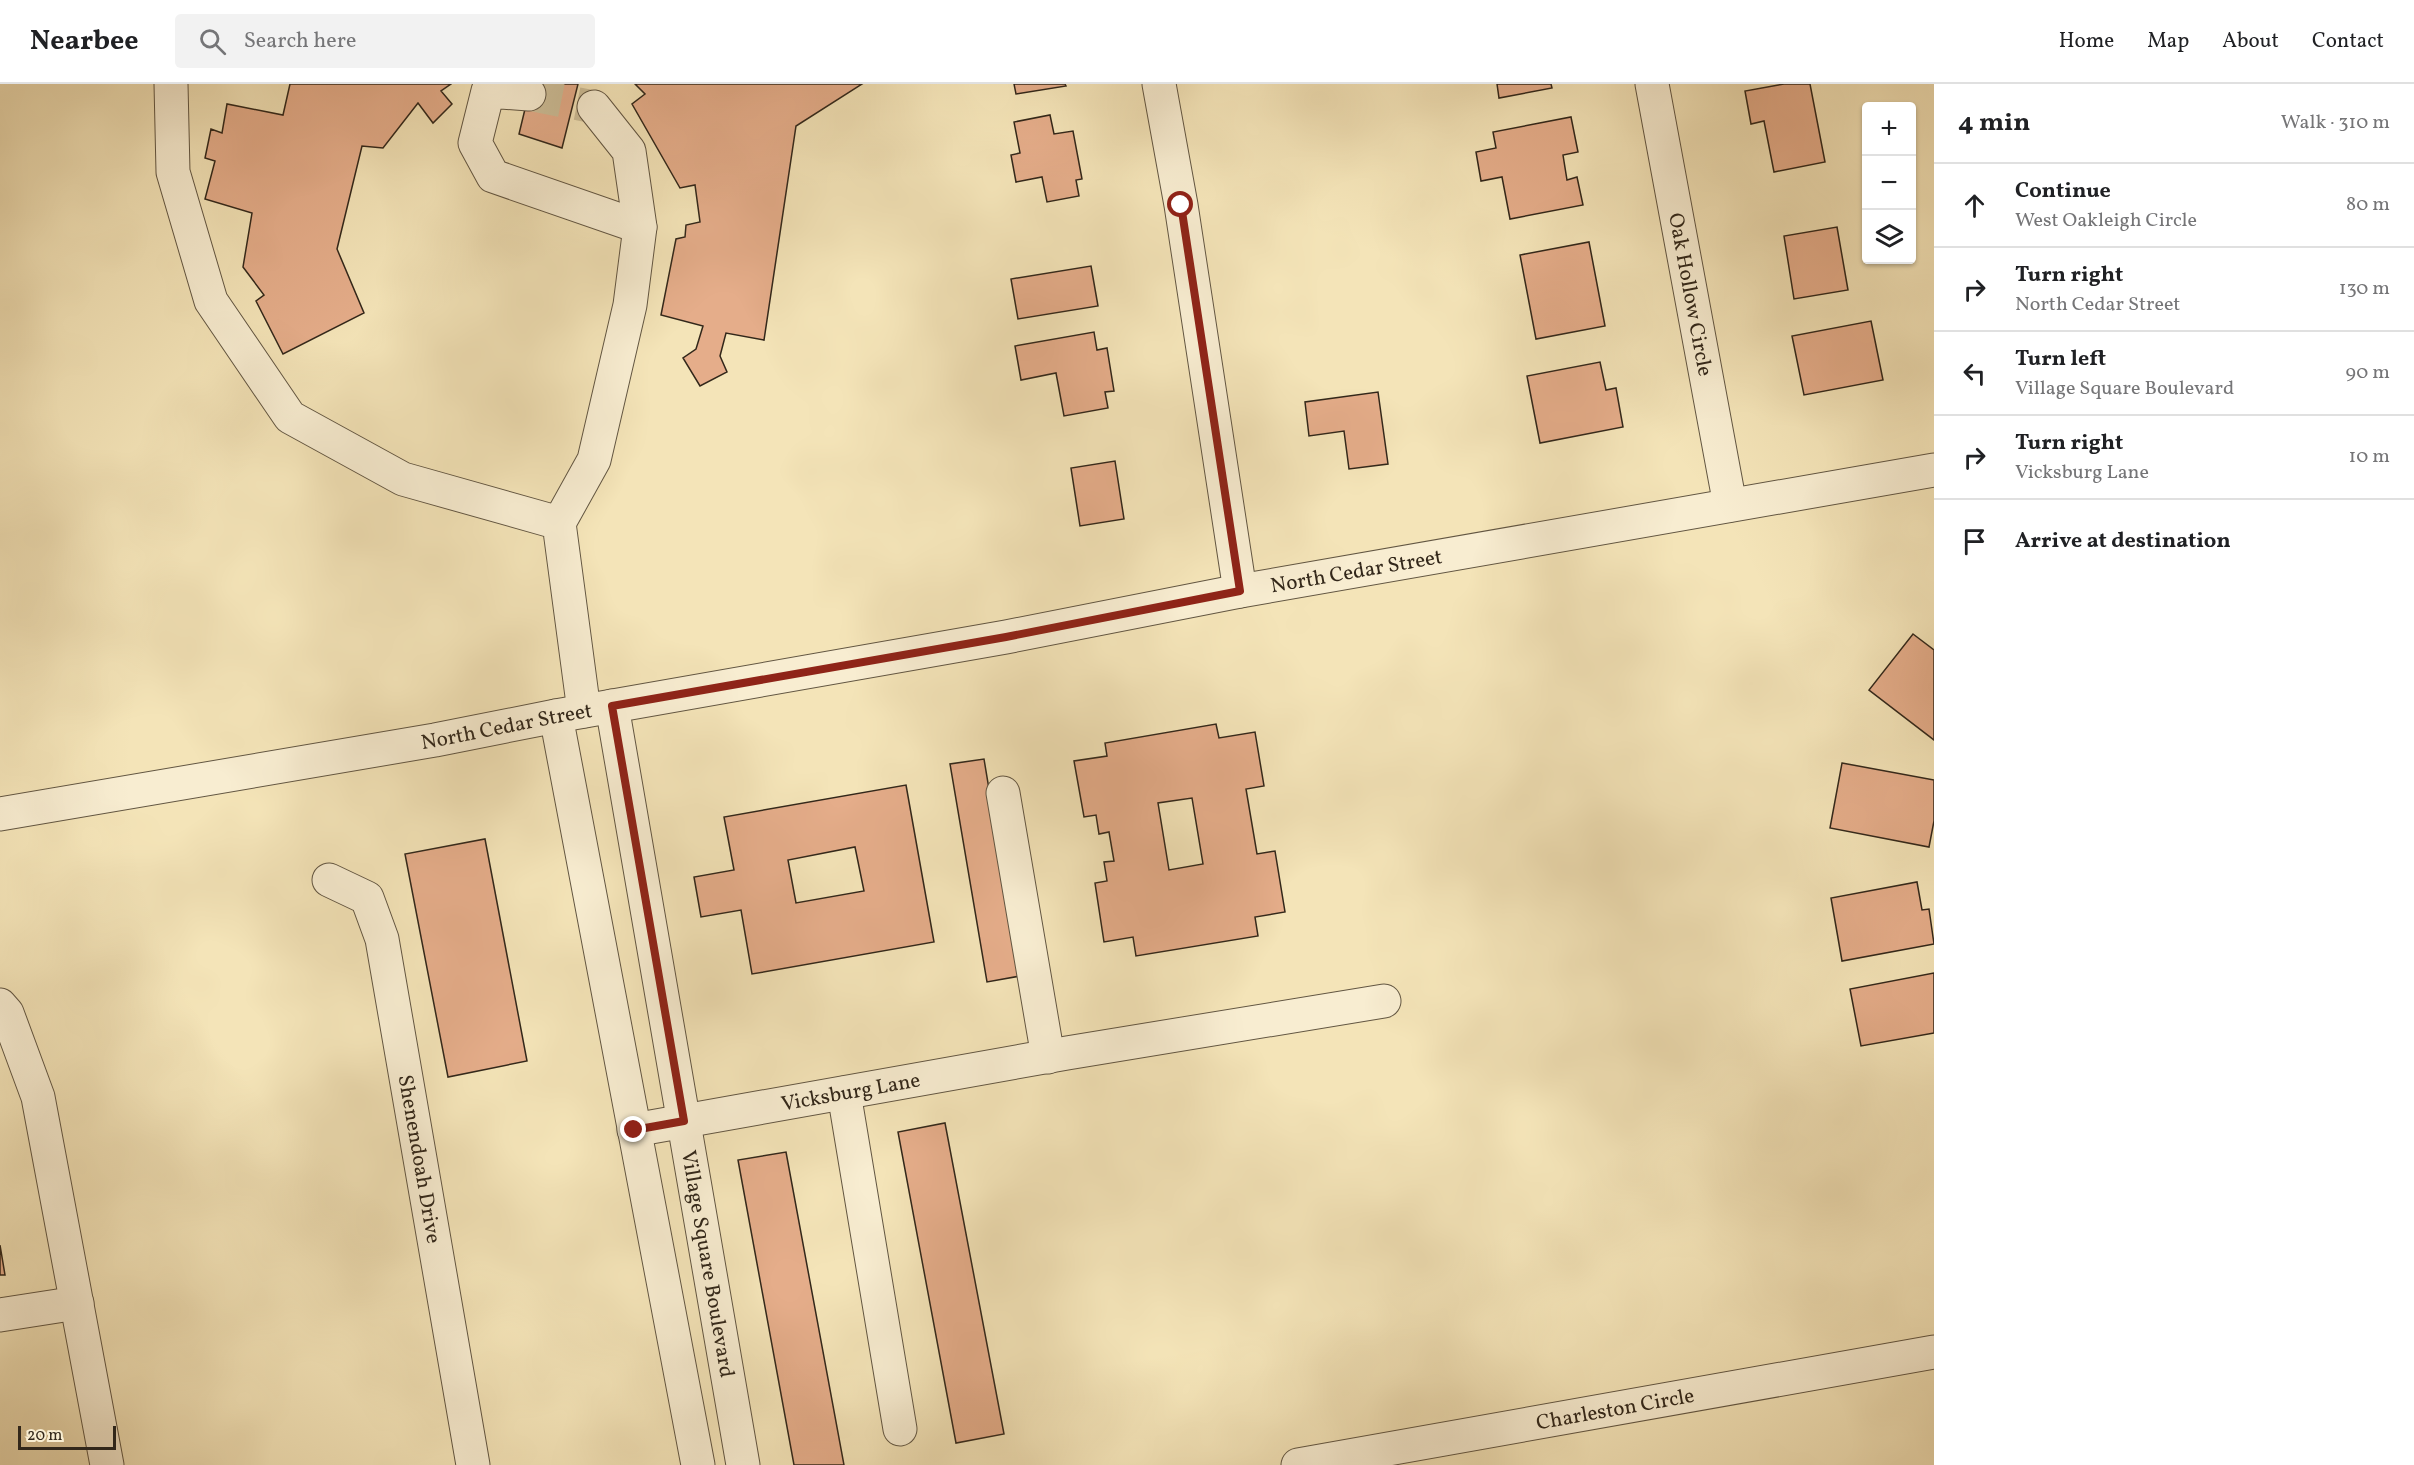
<!DOCTYPE html>
<meta charset="utf-8">
<style>
body{margin:0;font-family:Vollkorn,serif;background:#f2f2f2;color:#202124}
.controls{position:absolute;right:18px;top:18px;display:grid;overflow:hidden;border-radius:6px;box-shadow:0 2px 4px #0004}
.controls button{width:54px;height:54px;display:grid;place-items:center;padding:0;border:0;border-bottom:2px solid #e0e0e0;background:#fff;color:#202124;font:30px sans-serif}
.scale{position:absolute;left:18px;bottom:15px;width:98px;box-sizing:border-box;padding-left:6px;border:3px solid #32271a;border-top:0;font-size:16px;line-height:21px;white-space:nowrap;color:#32271a;-webkit-text-stroke:4px #f8edd1;paint-order:stroke}
.stop{position:absolute;width:18px;height:18px;margin:-14px;border:4px solid #8f2418;border-radius:50%;background:#fff}
.stop.end{background:#8f2418;border-color:#fff;box-shadow:0 2px 6px #0008}
.list{margin:0;padding:0;list-style:none}
h2{display:flex;justify-content:space-between;align-items:center;height:78px;margin:0;padding:0 24px;font-size:26px}
h2 small{font-size:20px;font-weight:400;color:#757577}
.list li{display:grid;grid-template-columns:39px 1fr auto;gap:18px;align-items:center;box-sizing:border-box;height:84px;padding:0 24px;border-top:2px solid #e0e0e0}
.list b{display:block;font-size:22px;white-space:nowrap}
.list p{margin:0;font-size:20px;white-space:nowrap;color:#757577}
.list em{font-size:20px;font-style:normal;color:#757577}
.icon{flex:none;width:33px;height:33px;fill:none;stroke:currentColor;stroke-width:2;stroke-linecap:round;stroke-linejoin:round}
.map{position:relative;flex:none;width:1934px;height:1381px;overflow:hidden}
header{display:flex;align-items:center;gap:36px;box-sizing:border-box;height:84px;padding:0 30px;background:#fff;border-bottom:2px solid #e0e0e0}
header strong{font-size:28px}
nav{display:flex;gap:33px;margin-inline-start:auto;font-size:21px}
.search{width:420px;height:54px;background:#f2f2f2;display:flex;align-items:center;gap:15px;box-sizing:border-box;padding:0 21px;border-radius:6px;color:#757577;font-size:22px}
main{display:flex}
aside{flex:1;background:#fff}
.map>svg:first-child{display:block}
.building{fill:#e5ad8a;stroke:#32271a;stroke-width:1.5;fill-rule:evenodd}
.lines{fill:none;stroke-linecap:round;stroke-linejoin:round}
.minor-tunnel{stroke:#cdbe98;stroke-width:33;stroke-dasharray:33 16;stroke-linecap:butt}
.minor-casing{stroke:#625642;stroke-width:35}
.minor{stroke:#f8edd1;stroke-width:33}
.route{stroke:#8f2418;stroke-width:8}
.labels{text-anchor:middle;stroke-width:6;stroke-linejoin:round;paint-order:stroke}
.street-label{font-size:21px;fill:#32271a;stroke:#f8edd1}
</style>
<header>
<strong>Nearbee</strong>
<div class="search"><svg class="icon" aria-label="search" viewBox="0 0 24 24"><circle cx="10" cy="10" r="6"/><path d="M15 15l6 6"/></svg>Search here</div>
<nav><a>Home</a><a>Map</a><a>About</a><a>Contact</a></nav>
</header>
<main>
<div class="map">
<svg width="1934" height="1381" viewBox="0 0 1934 1381">
<rect width="100%" height="100%" fill="#f4e4b8"/>
<filter id="stains"><feTurbulence type="fractalNoise" baseFrequency=".00333" numOctaves="4"/><feColorMatrix values="0 0 0 0 .2 0 0 0 0 .09 0 0 0 0 .02 0 0 0 .5 -.17"/></filter>
<radialGradient id="worn" r=".72"><stop offset=".6" stop-color="#630" stop-opacity="0"/><stop offset="1" stop-color="#630" stop-opacity=".3"/></radialGradient>
<path class="building" d="M290,0H451L441,7L452,20L433,39L418,19L383,64L362,62L337,165L364,229L283,270L256,217L264,211L243,183L252,129L205,115L215,77L205,74L211,45L222,49L227,20L283,31Z
M531,0H578L562,64L519,50Z
M635,0H862L796,42L764,256L726,249L720,272L727,288L700,302L683,274L696,265L703,242L661,231L676,155L685,153L686,141L700,138L695,101L680,104L632,20L645,10Z
M1014,0H1065L1066,2L1016,10Z
M1497,0H1551L1552,4L1499,14Z
M1784,0H1810L1825,78L1774,88L1764,37L1751,40L1745,7Z
M1050,31L1054,50L1073,47L1082,95L1076,96L1079,112L1047,118L1042,93L1016,98L1011,71L1020,69L1014,38Z
M1571,33L1578,68L1563,71L1567,96L1577,93L1583,121L1510,135L1502,93L1481,97L1476,68L1496,64L1493,48Z
M1837,143L1848,206L1794,215L1784,152Z
M1589,158L1605,242L1536,255L1520,171Z
M1091,182L1098,222L1018,235L1011,195Z
M1871,237L1883,296L1804,311L1792,252Z
M1094,248L1097,266L1107,264L1114,307L1105,308L1108,324L1064,332L1056,289L1021,296L1015,262Z
M1600,278L1606,306L1616,304L1623,343L1540,359L1527,292Z
M1378,308L1388,380L1349,385L1344,347L1309,352L1305,318Z
M1115,377L1124,435L1080,442L1071,384Z
M1913,550L1934,566V656L1869,606Z
M1216,640L1219,654L1255,648L1264,702L1246,705L1257,770L1275,767L1285,828L1255,833L1258,852L1136,872L1133,853L1104,858L1095,799L1107,797L1104,778L1114,777L1109,748L1099,750L1096,731L1084,733L1074,677L1107,672L1105,659ZM1192,714L1203,780L1169,786L1158,719Z
M984,675L1020,892L987,898L950,680Z
M1842,679L1934,696V737L1929,763L1830,744Z
M906,701L934,858L752,890L741,826L701,833L694,793L734,786L724,733ZM855,763L864,807L796,819L788,776Z
M485,755L527,977L448,993L405,770Z
M1917,798L1922,826L1929,825L1934,860L1842,877L1831,814Z
M1934,889V949L1861,962L1850,905Z
M945,1039L1004,1350L956,1359L898,1048Z
M786,1068L844,1381H794L738,1076Z
M0,1161L5,1191H0Z"/>
<g class="lines">
<path class="minor-tunnel" d="M529,10L594,23"/>
<defs>
<g id="minor">
<path d="M171,0L173,88L211,217L290,333L403,395L559,439L584,627"/>
<path d="M1159,0L1181,121L1240,507"/>
<path id="s1" d="M1652,0L1730,421"/>
<path d="M529,10L488,7L475,59L493,92L640,143"/>
<path d="M559,439L594,376L630,221L640,143L629,67L594,23"/>
<path id="s2" d="M612,622L743,1381"/>
<path d="M556,632L698,1381"/>
<path d="M1003,709L1048,973"/>
<path id="s3" d="M0,730L435,656L556,632L1006,553L1240,507L1934,386"/>
<path id="s4" d="M329,796L367,814L382,855L473,1381"/>
<path d="M0,921L7,929L38,1013L107,1381"/>
<path d="M844,1009L900,1345"/>
<path id="s5" d="M634,1046L1067,969L1384,917"/>
<path d="M0,1231L77,1219"/>
<path id="s6" d="M1298,1381L1934,1268"/>
</g>
</defs>
<use href="#minor" class="minor-casing"/>
<use href="#minor" class="minor"/>
</g>
<g class="lines">
<path class="route" d="M634,1046L684,1037L612,622L1006,553L1240,507L1181,121"/>
</g>
<g class="labels">
<g class="street-label">
<text dy="7" stroke="none"><textPath href="#s1" startOffset="214">Oak Hollow Circle</textPath></text>
<text dy="7" stroke="none"><textPath href="#s3" startOffset="1378">North Cedar Street</textPath></text>
<text dy="7" stroke="none"><textPath href="#s3" startOffset="514">North Cedar Street</textPath></text>
<text dy="7" stroke="none"><textPath href="#s5" startOffset="220">Vicksburg Lane</textPath></text>
<text dy="7" stroke="none"><textPath href="#s4" startOffset="309">Shenendoah Drive</textPath></text>
<text dy="7" stroke="none"><textPath href="#s2" startOffset="566">Village Square Boulevard</textPath></text>
<text dy="7" stroke="none"><textPath href="#s6" startOffset="322">Charleston Circle</textPath></text>
</g>
</g>
<rect width="100%" height="100%" filter="url(#stains)"/>
<rect width="100%" height="100%" fill="url(#worn)"/>
</svg>
<div class="controls">
<button>+</button>
<button>−</button>
<button><svg class="icon" aria-label="layers" viewBox="0 0 24 24"><path d="M12 4l9 5-9 5-9-5zM3 14l9 5 9-5"/></svg></button>
</div>
<div class="scale">20 m</div>
<div class="stop" style="left:1181px;top:121px"></div>
<div class="stop end" style="left:634px;top:1046px"></div>
</div>
<aside>
<h2>4 min<small>Walk · 310 m</small></h2>
<ul class="list">
<li><svg class="icon" aria-label="ahead" viewBox="0 0 24 24"><path d="M12 20V5M6 11l6-6 6 6"/></svg><div><b>Continue</b><p>West Oakleigh Circle</p></div><em>80 m</em></li>
<li><svg class="icon" aria-label="right" viewBox="0 0 24 24"><path d="M7 20v-9h11M14 6l5 5-5 5"/></svg><div><b>Turn right</b><p>North Cedar Street</p></div><em>130 m</em></li>
<li><svg class="icon" aria-label="left" viewBox="0 0 24 24"><path d="M17 20v-9H6M10 6l-5 5 5 5"/></svg><div><b>Turn left</b><p>Village Square Boulevard</p></div><em>90 m</em></li>
<li><svg class="icon" aria-label="right" viewBox="0 0 24 24"><path d="M7 20v-9h11M14 6l5 5-5 5"/></svg><div><b>Turn right</b><p>Vicksburg Lane</p></div><em>10 m</em></li>
<li><svg class="icon" aria-label="arrive" viewBox="0 0 24 24"><path d="M6 21V4h12l-3 4 3 4H6"/></svg><div><b>Arrive at destination</b></div></li>
</ul>
</aside>
</main>
